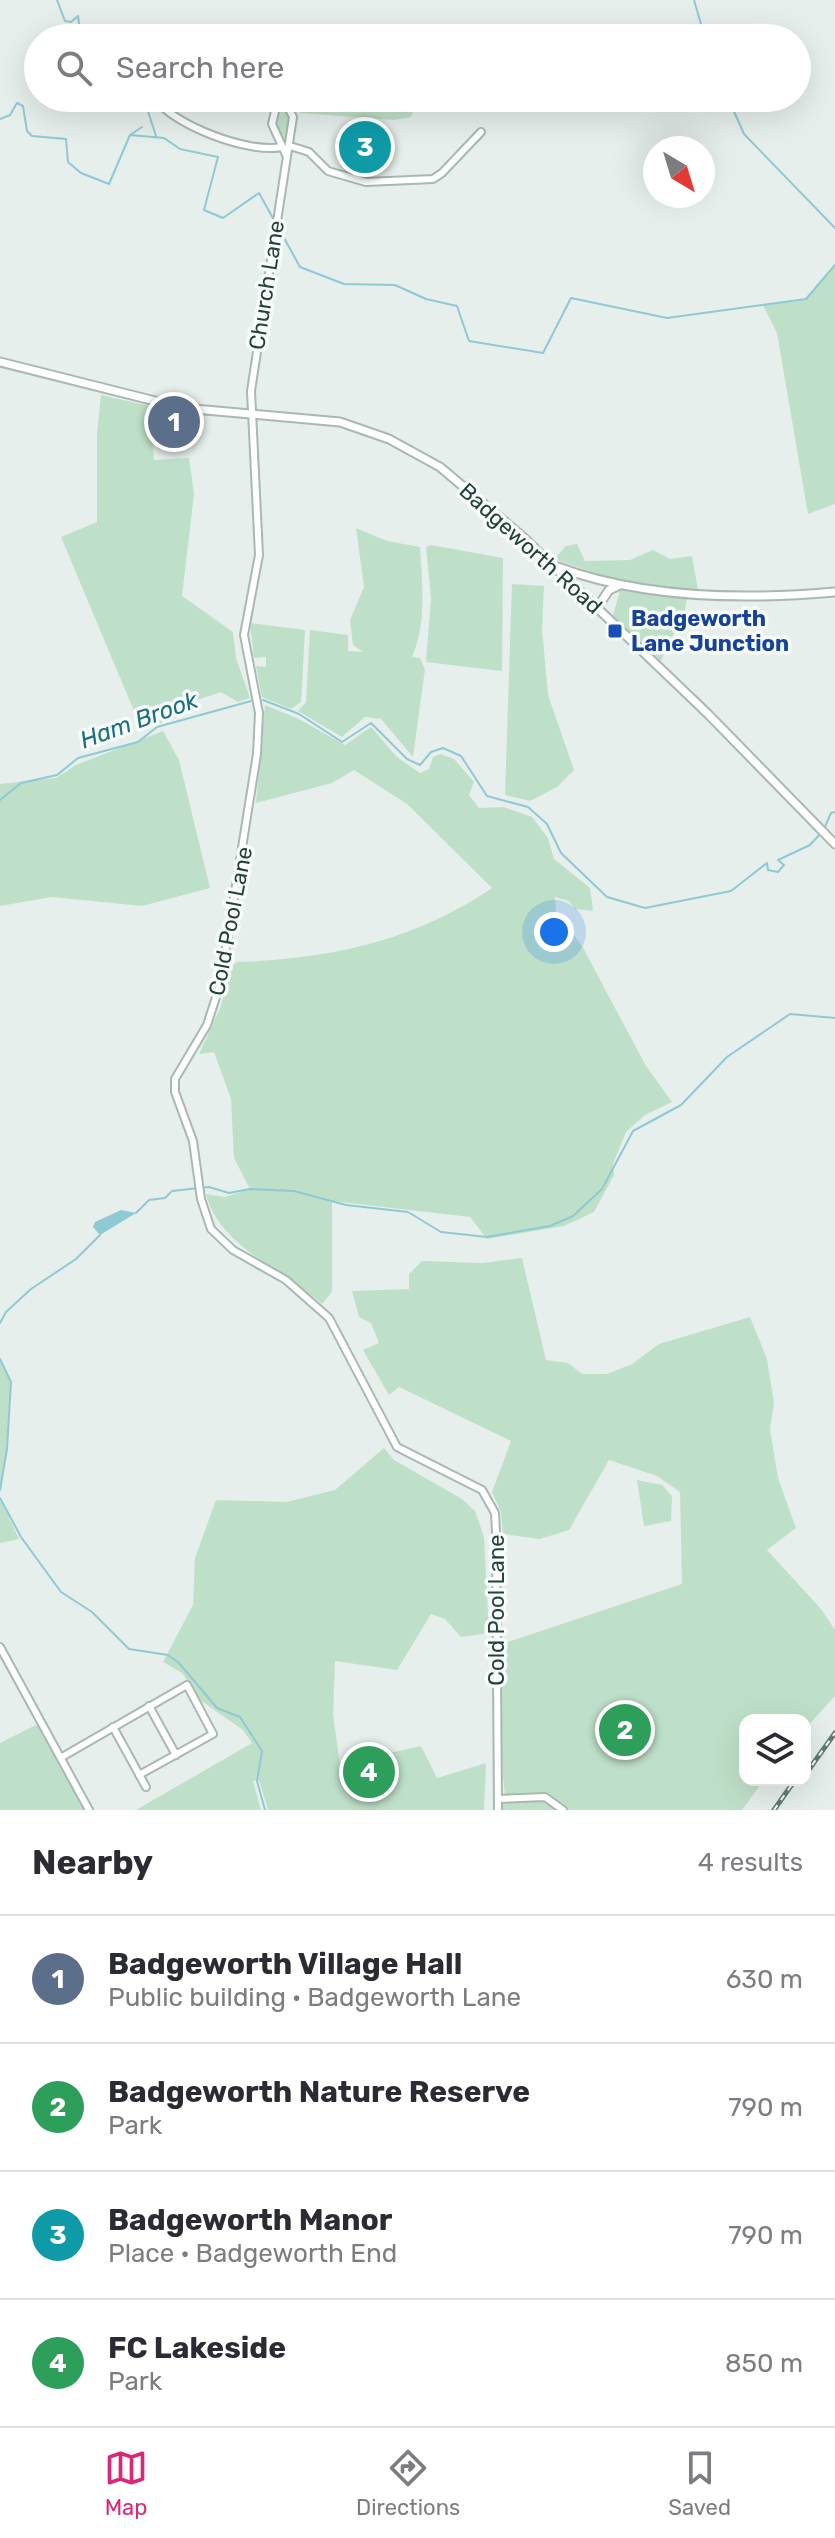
<!DOCTYPE html>
<meta charset="utf-8">
<style>
body{margin:0;font-family:Rubik,sans-serif;background:#f7f7f7;color:#2b2b33}
.controls{position:absolute;right:24px;bottom:24px;display:grid;overflow:hidden;border-radius:16px;box-shadow:0 8px 32px #0002}
.controls button{width:72px;height:72px;display:grid;place-items:center;padding:0;border:0;border-bottom:2px solid #e1e1e2;background:#fff;color:#2b2b33;font:40px sans-serif}
.compass{position:absolute;left:643px;top:136px;width:72px;height:72px;border-radius:50%;background:#fff;box-shadow:0 8px 32px #0002;rotate:142deg}
.you{position:absolute;left:554px;top:932px;width:28px;height:28px;margin:-20px;border:6px solid #fff;border-radius:50%;background:#1a73e8;box-shadow:0 0 0 12px #1a73e833}
.badge{display:grid;place-items:center;width:52px;height:52px;border-radius:50%;background:#db2777;color:#fff;font-size:26px;font-weight:700}
.pin{position:absolute;translate:-50% -50%;border:4px solid #fff;box-shadow:0 2px 8px #0006}
.list{margin:0;padding:0;list-style:none}
h2{display:flex;justify-content:space-between;align-items:center;height:104px;margin:0;padding:0 32px;font-size:34px}
h2 small{font-size:26px;font-weight:400;color:#7c7c81}
.list li{display:grid;grid-template-columns:52px 1fr auto;gap:24px;align-items:center;box-sizing:border-box;height:128px;padding:0 32px;border-top:2px solid #e1e1e2}
.list b{display:block;font-size:30px;white-space:nowrap}
.list p{margin:0;font-size:26px;white-space:nowrap;color:#7c7c81}
.list em{font-size:26px;font-style:normal;color:#7c7c81}
.icon{flex:none;width:44px;height:44px;fill:none;stroke:currentColor;stroke-width:2;stroke-linecap:round;stroke-linejoin:round}
.map{position:relative;flex:none;width:835px;height:1810px;overflow:hidden}
.search{position:absolute;background:#fff;box-shadow:0 8px 32px #0002;left:24px;right:24px;top:24px;height:88px;display:flex;align-items:center;gap:20px;box-sizing:border-box;padding:0 28px;border-radius:44px;color:#7c7c81;font-size:30px}
.sheet{height:616px;background:#fff}
nav{display:flex;justify-content:space-around;align-items:center;box-sizing:border-box;height:112px;border-top:2px solid #e1e1e2;background:#fff;font-size:22px;color:#7c7c81}
nav a{display:grid;justify-items:center;gap:4px}
nav .on{color:#db2777}
.map>svg:first-child{display:block}
.green{fill:#bfe0c8}
.water{fill:#8ec9d4}
.lines{fill:none;stroke-linecap:round;stroke-linejoin:round}
.stream{stroke:#8ec9d4;stroke-width:2}
.minor-casing{stroke:#a8b8b2;stroke-width:10}
.tertiary-casing{stroke:#a8b8b2;stroke-width:11}
.minor{stroke:#fff;stroke-width:6}
.tertiary{stroke:#fff;stroke-width:7}
.rail-casing{stroke:#5f7d75;stroke-width:5}
.rail{stroke:#f7fbf9;stroke-width:2;stroke-dasharray:6;stroke-linecap:butt}
.transit-dot{fill:#1a4fb4;stroke:#f7fbf9;stroke-width:3}
.labels{text-anchor:middle;stroke-width:7;stroke-linejoin:round;paint-order:stroke}
.street-label{font-size:22px;fill:#24423a;stroke:#f7fbf9}
.transit-label{font-size:22px;font-weight:bold;fill:#164399;stroke:#f7fbf9;text-anchor:start}
.water-label{font-size:24px;font-style:italic;fill:#1c6f80;stroke:#f7fbf9}
</style>
<div class="map">
<svg width="835" height="1810" viewBox="0 0 835 1810">
<rect width="100%" height="100%" fill="#e6efeb"/>
<path class="green" d="M301,98H418L411,117L394,120L300,113Z
M274,110H291L286,155L272,124Z
M835,265V504L808,514L777,333L763,305L806,299Z
M101,395L150,406L154,460L189,458L194,494L182,596L233,632L236,658L250,698L238,702L221,692L197,700L192,711L142,730L61,537L97,522V434Z
M356,528L387,541L420,547C422,583 427,623 412,657L420,658L425,669L413,757L381,719L365,717L342,737L298,711L306,702L310,630L348,635V651L363,652L353,645L350,620L364,587Z
M577,544L585,561L630,560L653,550L670,559L692,556L698,590H688L685,610L661,661L613,616L622,582L554,559L566,546Z
M431,545L503,558L502,671L426,662L431,598L426,547Z
M512,584L544,586L542,629L548,695L574,770L557,787L530,801L505,795Z
M250,623L305,630L301,702L291,709L262,697L256,666L266,667V657L254,658Z
M265,705L299,719L345,745L371,727L397,757L420,773L429,769L433,757L440,754L454,759L474,782L469,795L479,808L504,807L532,817L548,838L554,859L590,888L593,911L575,909L569,901L555,897L556,912L582,946L646,1066L672,1102L645,1115L626,1132L613,1164L614,1175L594,1212L564,1226L487,1239L470,1217L332,1201V1292L322,1304C283,1270 219,1246 206,1194L225,1197L250,1189L234,1158L231,1099L214,1052L199,1054L221,1006L231,967L237,962C330,959 414,941 492,888L407,804L354,770L332,783L256,803Z
M163,731L179,760L210,888L142,906L52,897L0,906V784L56,778L76,765Z
M522,1258L546,1360L568,1363L582,1374H607L632,1364L659,1344L750,1317L767,1359L774,1403L770,1429L778,1478L796,1528L767,1550L821,1609L835,1630V1696L805,1729V1720H745V1780H764L742,1810H567L547,1792L505,1797L500,1745L502,1644L682,1584L680,1492L657,1476L609,1460L569,1530L540,1539L503,1534L501,1512L492,1492L511,1441L399,1387L389,1395L363,1350L379,1343L371,1323L359,1317L352,1291L409,1289V1274L422,1261L483,1263Z
M0,1359L11,1382L7,1449L0,1493Z
M384,1448L394,1460L462,1499L475,1511L484,1537L489,1633L461,1637L445,1619L431,1614L397,1670L335,1661L333,1715L340,1764L421,1746L437,1778L486,1763L484,1810H268L259,1780L253,1781L261,1810H136L252,1743L243,1730L200,1700L182,1673L163,1662L193,1605L195,1558L216,1500L287,1502L335,1490Z
M637,1480L662,1485L672,1496L671,1521L644,1526Z
M0,1498L19,1539L0,1543Z
M38,1724L85,1810H0V1743Z
M538,1799L558,1810H501V1800Z"/>
<path class="water" d="M121,1210L136,1213L100,1235L93,1227L95,1222Z"/>
<g class="lines">
<path class="stream" d="M57,0L65,21L71,22L78,16L80,30
M694,0L705,38
M139,98L145,102L156,136
M728,98L744,134L835,228
M0,119L10,115L17,103L23,106L27,131L32,136L66,139L68,162L81,173L109,184L130,135L164,138L180,149L218,157L204,210L223,218L259,193L275,222
M130,135L142,127
M278,227L300,267L344,284L395,285L426,299L457,306L469,341L543,353L571,298L667,318L806,299L835,265
M263,700L299,714L342,742L371,723L407,759L420,765L431,752L443,748L461,756L487,796L528,807L547,824L561,853L607,897L645,908L731,891L767,863L768,870L778,872L784,865L778,860L810,845L820,834
M0,800L21,783L57,775L78,758L138,742L157,727L251,701
M824,829L831,813L835,812
M136,1213L149,1200L165,1198L172,1191L209,1187L229,1193L250,1189L294,1191L346,1205L408,1212L441,1232L487,1237L550,1226L573,1216L602,1189L633,1131L681,1105L727,1057L790,1014L835,1018
M0,1323L6,1312L31,1289L76,1259L100,1235
M0,1359L11,1382L7,1449L0,1490
M0,1498L21,1537L61,1592L92,1612L129,1649L168,1655L179,1663L217,1708L240,1717L262,1751L257,1781L265,1810"/>
<defs>
<path id="minor" d="M76,31L89,38
M155,98C172,125 250,154 281,147
M290,146L309,152L328,171L366,182L433,179L442,173L481,132
M286,155L272,124L276,107H288L293,117L251,391L259,555L244,635L259,713L257,754L220,985L207,1025L175,1079V1092L193,1141L201,1199L211,1229L233,1250L286,1280L329,1318L397,1447L482,1490L495,1513L496,1532L498,1810
M0,1647L89,1810
M149,1706L176,1755
M113,1727L146,1787
M62,1757L187,1685L213,1734L139,1775
M498,1799L545,1797L563,1810"/>
<path id="tertiary" d="M0,362L183,408L340,422L389,439L440,467L523,537L708,714L835,844
M558,567C644,599 745,600 835,592
M597,608L609,590L618,586"/>
</defs>
<use href="#minor" class="minor-casing"/>
<use href="#tertiary" class="tertiary-casing"/>
<use href="#minor" class="minor"/>
<use href="#tertiary" class="tertiary"/>
<defs>
<path id="rail" d="M805,1775L835,1733
M774,1810L795,1780"/>
</defs>
<use href="#rail" class="rail-casing"/>
<use href="#rail" class="rail"/>
</g>
<rect class="transit-dot" x="607" y="623" width="16" height="16" rx="4"/>
<g class="labels">
<g class="street-label">
<text transform="translate(266 285) rotate(-81)" y="8">Church Lane</text>
<text transform="translate(531 548) rotate(42)" y="8">Badgeworth Road</text>
<text transform="translate(230 921) rotate(-79)" y="8">Cold Pool Lane</text>
<text transform="translate(496 1610) rotate(-90)" y="8">Cold Pool Lane</text>
</g>
<g class="transit-label">
<text x="631" y="626">Badgeworth<tspan x="631" dy="25">Lane Junction</tspan></text>
</g>
<g class="water-label">
<text transform="translate(139 720) rotate(-20)" y="8">Ham Brook</text>
</g>
</g>
</svg>
<div class="controls">
<button><svg class="icon" aria-label="layers" viewBox="0 0 24 24"><path d="M12 4l9 5-9 5-9-5zM3 14l9 5 9-5"/></svg></button>
</div>
<svg class="compass" viewBox="-18 -18 36 36"><path d="M0-13l5 13h-10z" fill="#e53935"/><path d="M0 13l5-13h-10z" fill="#7c7c81"/></svg>
<div class="you"></div>
<div class="pin badge" style="left:174px;top:422px;background:#5c6f8a">1</div>
<div class="pin badge" style="left:625px;top:1730px;background:#2e9e5b">2</div>
<div class="pin badge" style="left:365px;top:147px;background:#0f9aa8">3</div>
<div class="pin badge" style="left:369px;top:1772px;background:#2e9e5b">4</div>
<div class="search"><svg class="icon" aria-label="search" viewBox="0 0 24 24"><circle cx="10" cy="10" r="6"/><path d="M15 15l6 6"/></svg>Search here</div>
</div>
<section class="sheet">
<h2>Nearby<small>4 results</small></h2>
<ul class="list">
<li><span class="badge" style="background:#5c6f8a">1</span><div><b>Badgeworth Village Hall</b><p>Public building · Badgeworth Lane</p></div><em>630 m</em></li>
<li><span class="badge" style="background:#2e9e5b">2</span><div><b>Badgeworth Nature Reserve</b><p>Park</p></div><em>790 m</em></li>
<li><span class="badge" style="background:#0f9aa8">3</span><div><b>Badgeworth Manor</b><p>Place · Badgeworth End</p></div><em>790 m</em></li>
<li><span class="badge" style="background:#2e9e5b">4</span><div><b>FC Lakeside</b><p>Park</p></div><em>850 m</em></li>
</ul>
</section>
<nav>
<a class="on"><svg class="icon" aria-label="map" viewBox="0 0 24 24"><path d="M3 6l6-2 6 2 6-2v14l-6 2-6-2-6 2zM9 4v14M15 6v14"/></svg>Map</a>
<a><svg class="icon" aria-label="directions" viewBox="0 0 24 24"><path d="M12 3l9 9-9 9-9-9zM9 14v-3h6M13 9l2 2-2 2"/></svg>Directions</a>
<a><svg class="icon" aria-label="saved" viewBox="0 0 24 24"><path d="M7 4h10v16l-5-4-5 4z"/></svg>Saved</a>
</nav>
